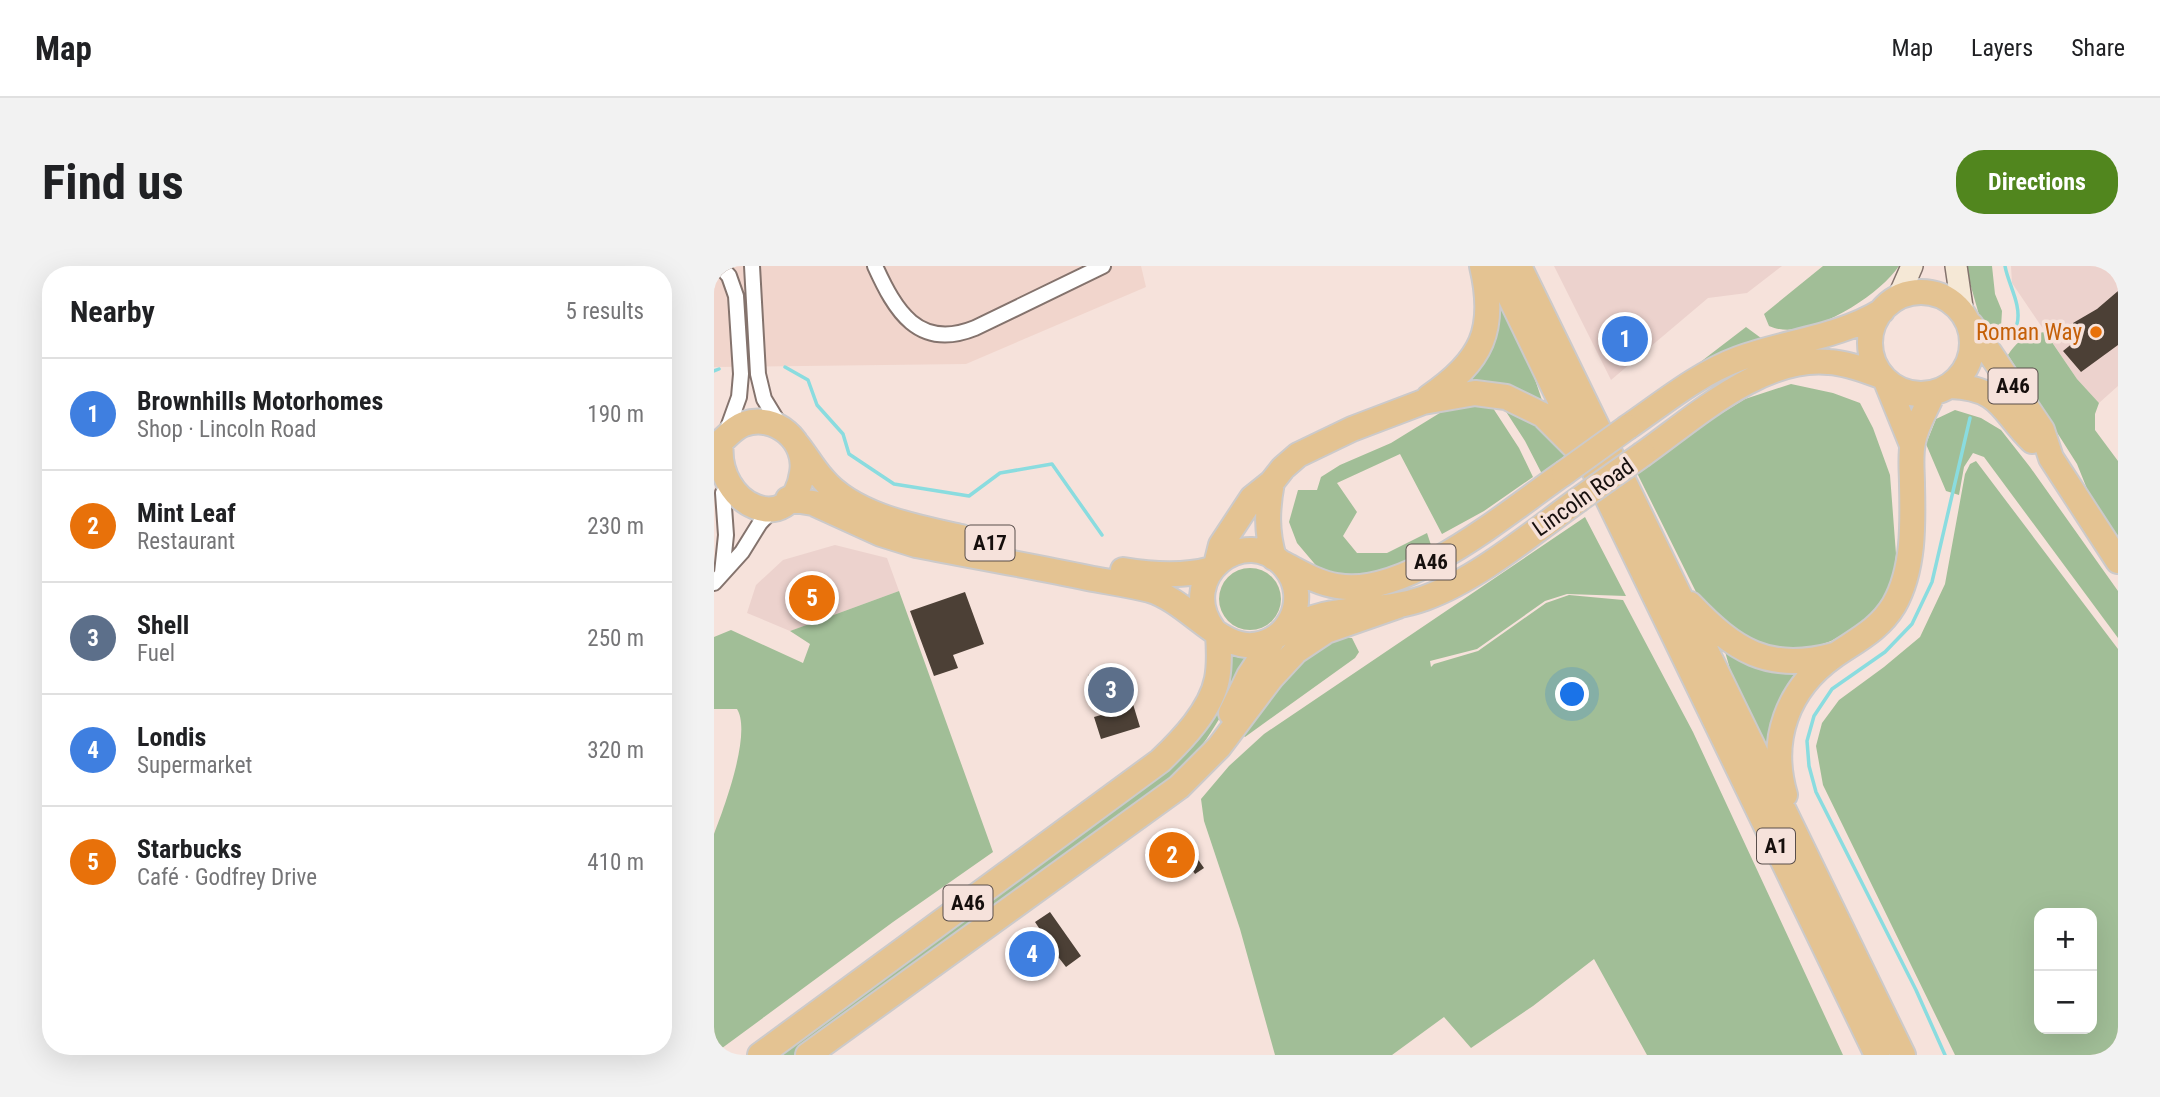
<!DOCTYPE html>
<meta charset="utf-8">
<style>
body{margin:0;font-family:"Roboto Condensed",sans-serif;background:#f2f2f2;color:#202124}
.controls{position:absolute;right:21px;bottom:21px;display:grid;overflow:hidden;border-radius:14px;box-shadow:0 7px 28px #0002}
.controls button{width:63px;height:63px;display:grid;place-items:center;padding:0;border:0;border-bottom:2px solid #e0e0e0;background:#fff;color:#202124;font:35px sans-serif}
.you{position:absolute;left:859px;top:429px;width:24px;height:24px;margin:-18px;border:5px solid #fff;border-radius:50%;background:#1a73e8;box-shadow:0 0 0 10px #1a73e833}
.badge{display:grid;place-items:center;width:46px;height:46px;border-radius:50%;background:#51861e;color:#fff;font-size:23px;font-weight:700}
.pin{position:absolute;translate:-50% -50%;border:4px solid #fff;box-shadow:0 2px 7px #0006}
.list{margin:0;padding:0;list-style:none}
h2{display:flex;justify-content:space-between;align-items:center;height:91px;margin:0;padding:0 28px;font-size:30px}
h2 small{font-size:23px;font-weight:400;color:#757577}
.list li{display:grid;grid-template-columns:46px 1fr auto;gap:21px;align-items:center;box-sizing:border-box;height:112px;padding:0 28px;border-top:2px solid #e0e0e0}
.list b{display:block;font-size:26px;white-space:nowrap}
.list p{margin:0;font-size:23px;white-space:nowrap;color:#757577}
.list em{font-size:23px;font-style:normal;color:#757577}
.map{position:relative;flex:none;width:1404px;height:789px;overflow:hidden;border-radius:28px}
header{display:flex;align-items:center;gap:42px;box-sizing:border-box;height:98px;padding:0 35px;background:#fff;border-bottom:2px solid #e0e0e0}
header strong{font-size:33px}
nav{display:flex;gap:38px;margin-inline-start:auto;font-size:24px}
.intro{display:flex;align-items:center;justify-content:space-between;box-sizing:border-box;height:168px;padding:0 42px}
h1{margin:0;font-size:49px}
.button{padding:18px 32px;border-radius:28px;background:#51861e;color:#fff;font-size:24px;font-weight:700}
main{display:flex;gap:42px;padding:0 42px}
aside{flex:1;background:#fff;border-radius:28px;box-shadow:0 7px 28px #0002}
.map>svg:first-child{display:block}
.commercial{fill:#ecd2cd}
.built{fill:#f1d5cc}
.green{fill:#a1be97;fill-rule:evenodd}
.lines{fill:none;stroke-linecap:round;stroke-linejoin:round}
.stream{stroke:#8adcdf;stroke-width:3.5}
.building{fill:#4c4036}
.minor-casing{stroke:#84736d;stroke-width:18}
.secondary-casing{stroke:#84736d;stroke-width:24}
.trunk-casing{stroke:#cccaca;stroke-width:28}
.minor{stroke:#fff;stroke-width:14}
.secondary{stroke:#f5e8d6;stroke-width:21}
.trunk{stroke:#e4c392;stroke-width:24}
.trunk-bridge-casing{stroke:#cccaca;stroke-width:28;stroke-linecap:butt}
.trunk-bridge{stroke:#e4c392;stroke-width:24}
.food-dot{fill:#e8710a;stroke:#f6e2db;stroke-width:2.5}
.labels{text-anchor:middle;stroke-width:7;stroke-linejoin:round;paint-order:stroke}
.shield{fill:#f6e2db;stroke:#594e4b;stroke-width:2}
.shield-label{font-size:21px;font-weight:bold;fill:#160f0d}
.food-label{font-size:23px;fill:#c56008;stroke:#f6e2db;text-anchor:end}
.street-label{font-size:23px;fill:#160f0d;stroke:#f6e2db}
</style>
<header>
<strong>Map</strong>
<nav><a>Map</a><a>Layers</a><a>Share</a></nav>
</header>
<div class="intro"><h1>Find us</h1><a class="button">Directions</a></div>
<main>
<aside>
<h2>Nearby<small>5 results</small></h2>
<ul class="list">
<li><span class="badge" style="background:#3f7fe0">1</span><div><b>Brownhills Motorhomes</b><p>Shop · Lincoln Road</p></div><em>190 m</em></li>
<li><span class="badge" style="background:#e8710a">2</span><div><b>Mint Leaf</b><p>Restaurant</p></div><em>230 m</em></li>
<li><span class="badge" style="background:#5c6f8a">3</span><div><b>Shell</b><p>Fuel</p></div><em>250 m</em></li>
<li><span class="badge" style="background:#3f7fe0">4</span><div><b>Londis</b><p>Supermarket</p></div><em>320 m</em></li>
<li><span class="badge" style="background:#e8710a">5</span><div><b>Starbucks</b><p>Café · Godfrey Drive</p></div><em>410 m</em></li>
</ul>
</aside>
<div class="map">
<svg width="1404" height="789" viewBox="0 0 1404 789">
<rect width="100%" height="100%" fill="#f6e2db"/>
<path class="commercial" d="M840,0H1068L1033,27L994,32L897,114Z
M1297,0H1404V120L1385,137L1363,113L1298,17Z
M121,279L173,292L185,325L76,365L33,347L42,319L69,294Z"/>
<path class="built" d="M0,0H427L432,21L252,98L0,101Z"/>
<path class="green" d="M1109,0H1185C1164,31 1092,77 1055,60L1050,48Z
M1253,0H1278L1281,28L1288,45L1287,61L1279,64L1267,56L1254,10Z
M778,22L814,93L829,137L746,122Z
M1032,61L1047,72L959,117Z
M1331,66L1363,113L1385,137L1381,148V164L1404,195V275L1382,245L1363,198L1294,89C1304,74 1313,68 1331,66Z
M1077,118L1119,127L1146,137L1159,162L1176,209L1182,288L1180,310L1175,326L1157,353L1117,375L1098,382L1078,385L1044,383L985,332L923,207L998,153L1031,133Z
M777,139L805,182L819,211L770,245L728,268L686,188L623,217L643,246L629,270L643,287H673L713,267L718,282L664,308L633,311L605,303L583,277L575,256L584,224H603L607,211L626,199L677,177L729,145L755,140Z
M789,141L823,155L853,188L828,208L811,175Z
M1241,144L1267,152L1287,164L1316,201L1404,325V372L1270,191L1259,187L1250,201L1245,229L1232,225L1212,178L1222,153Z
M1262,195L1404,383V789H1241L1109,519L1102,480L1108,457L1125,434L1170,401L1206,371L1231,318L1251,208L1256,198ZM1378,647V763H1325V647Z
M871,251L912,330L853,328L831,335L763,383L716,395L717,401L720,398L764,385L832,337L855,329L909,334L979,466L1129,789H933L880,693L819,740L757,782L730,751L678,789H561L526,663L490,555L487,533L515,500L550,468Z
M505 333a31 31 0 1 1 62 0a31 31 0 1 1-62 0Z
M185,325L279,586L179,656L0,788V568C10,542 38,467 23,443H0V371L17,364L89,397L96,378L76,365Z
M625,371L638,372L645,386L641,392L531,471L524,465L566,410Z
M1010,382L1099,399L1056,497L1024,431Z
M516,390L536,393C514,438 499,471 464,508L83,789H59L235,660L411,536L443,511L513,420L517,404Z"/>
<g class="lines">
<path class="stream" d="M1291,0C1294,18 1308,39 1303,58C1302,63 1297,69 1294,74
M71,101L94,114L103,139L129,168L135,188L180,218L255,230L286,207L338,198L388,269
M0,105L5,103
M1231,789L1202,724L1102,526L1095,500L1093,475L1100,450L1118,423L1171,386L1198,358L1218,316L1256,152"/>
</g>
<path class="building" d="M1404,25V79L1367,106L1349,85L1365,72L1359,64V57L1383,43Z
M109,316L117,337L87,348L79,328Z
M251,326L270,378L239,389L244,402L220,410L196,345Z
M407,399L426,461L387,473L380,451L387,449L374,409Z
M467,564L485,590L483,592L490,602L481,608L474,597L449,614L431,587Z
M336,646L367,690L352,701L345,692L319,710L298,681L325,662L321,656Z"/>
<g class="lines">
<defs>
<path id="minor" d="M38,0L44,108L50,133L67,161
M161,0C181,44 204,85 261,62L389,0
M7,1L15,10L22,30L27,108L25,131L12,167
M8,307L12,269L9,227
M0,317L28,286L46,257L60,242"/>
<path id="secondary" d="M1242,0L1249,48
M1184,32L1198,0"/>
<path id="trunk" d="M781,0L1163,789
M805,0L1189,789
M1156 77a51 51 0 1 1 102 0a51 51 0 1 1-102 0Z
M1257,59L1328,164L1337,192L1404,295
M1172,115L1198,179
M1236,120C1288,122 1287,145 1318,175
M715,131C768,95 783,64 768,0
M914,161C949,137 984,108 1024,93C1072,75 1124,72 1168,45
M83,178C92,189 99,202 109,213C140,250 202,261 247,271
M0,181C11,174 17,163 30,158C61,147 94,175 88,207C78,273 0,241 7,176
M929,188C980,152 1048,89 1115,96C1133,97 1150,104 1167,110
M558,216C553,243 552,265 560,292
M74,233L99,237L167,268L202,279C260,290 317,300 374,312C395,316 416,319 436,324C470,334 502,377 532,379C573,382 598,333 571,301C532,255 461,311 499,363
M568,297C586,306 603,317 623,320C692,333 795,245 850,207
M502,299L507,279L538,232L558,216L569,202L584,189L638,163L709,136L761,127L792,131L829,149L860,180
M409,304C439,309 469,311 498,303
M976,338C1020,384 1054,407 1120,389
M568,367C618,334 659,351 711,332C764,313 818,267 864,234
M517,447L535,410L560,372
M1071,529C1055,474 1073,423 1120,390C1143,374 1165,364 1180,339C1200,304 1199,258 1198,219C1198,205 1196,190 1199,176C1202,159 1212,144 1219,127
M46,789L446,495C468,474 497,444 503,413C506,398 505,382 504,368
M94,789L465,521L505,481L557,412L582,385L612,365L684,340"/>
</defs>
<use href="#minor" class="minor-casing"/>
<use href="#secondary" class="secondary-casing"/>
<use href="#trunk" class="trunk-casing"/>
<use href="#minor" class="minor"/>
<use href="#secondary" class="secondary"/>
<use href="#trunk" class="trunk"/>
<defs>
<path id="trunk-bridge" d="M850,207L914,161
M864,234L929,188"/>
</defs>
<use href="#trunk-bridge" class="trunk-bridge-casing"/>
<use href="#trunk-bridge" class="trunk-bridge"/>
</g>
<circle class="food-dot" cx="1382" cy="66" r="7"/>
<g class="labels">
<g class="shield">
<rect x="1274.5" y="102.5" width="49" height="35" rx="5"/>
<rect x="251.5" y="259.5" width="49" height="35" rx="5"/>
<rect x="692.5" y="278.5" width="49" height="35" rx="5"/>
<rect x="1043" y="562.5" width="38" height="35" rx="5"/>
<rect x="229.5" y="619.5" width="49" height="35" rx="5"/>
</g>
<g class="shield-label">
<text x="1299" y="127">A46</text>
<text x="276" y="284">A17</text>
<text x="717" y="303">A46</text>
<text x="1062" y="587">A1</text>
<text x="254" y="644">A46</text>
</g>
<g class="food-label">
<text x="1368" y="74">Roman Way</text>
</g>
<g class="street-label">
<text transform="translate(869 231) rotate(-35)" y="8">Lincoln Road</text>
</g>
</g>
</svg>
<div class="controls">
<button>+</button>
<button>−</button>
</div>
<div class="you"></div>
<div class="pin badge" style="left:911px;top:73px;background:#3f7fe0">1</div>
<div class="pin badge" style="left:458px;top:589px;background:#e8710a">2</div>
<div class="pin badge" style="left:397px;top:424px;background:#5c6f8a">3</div>
<div class="pin badge" style="left:318px;top:688px;background:#3f7fe0">4</div>
<div class="pin badge" style="left:98px;top:332px;background:#e8710a">5</div>
</div>
</main>
